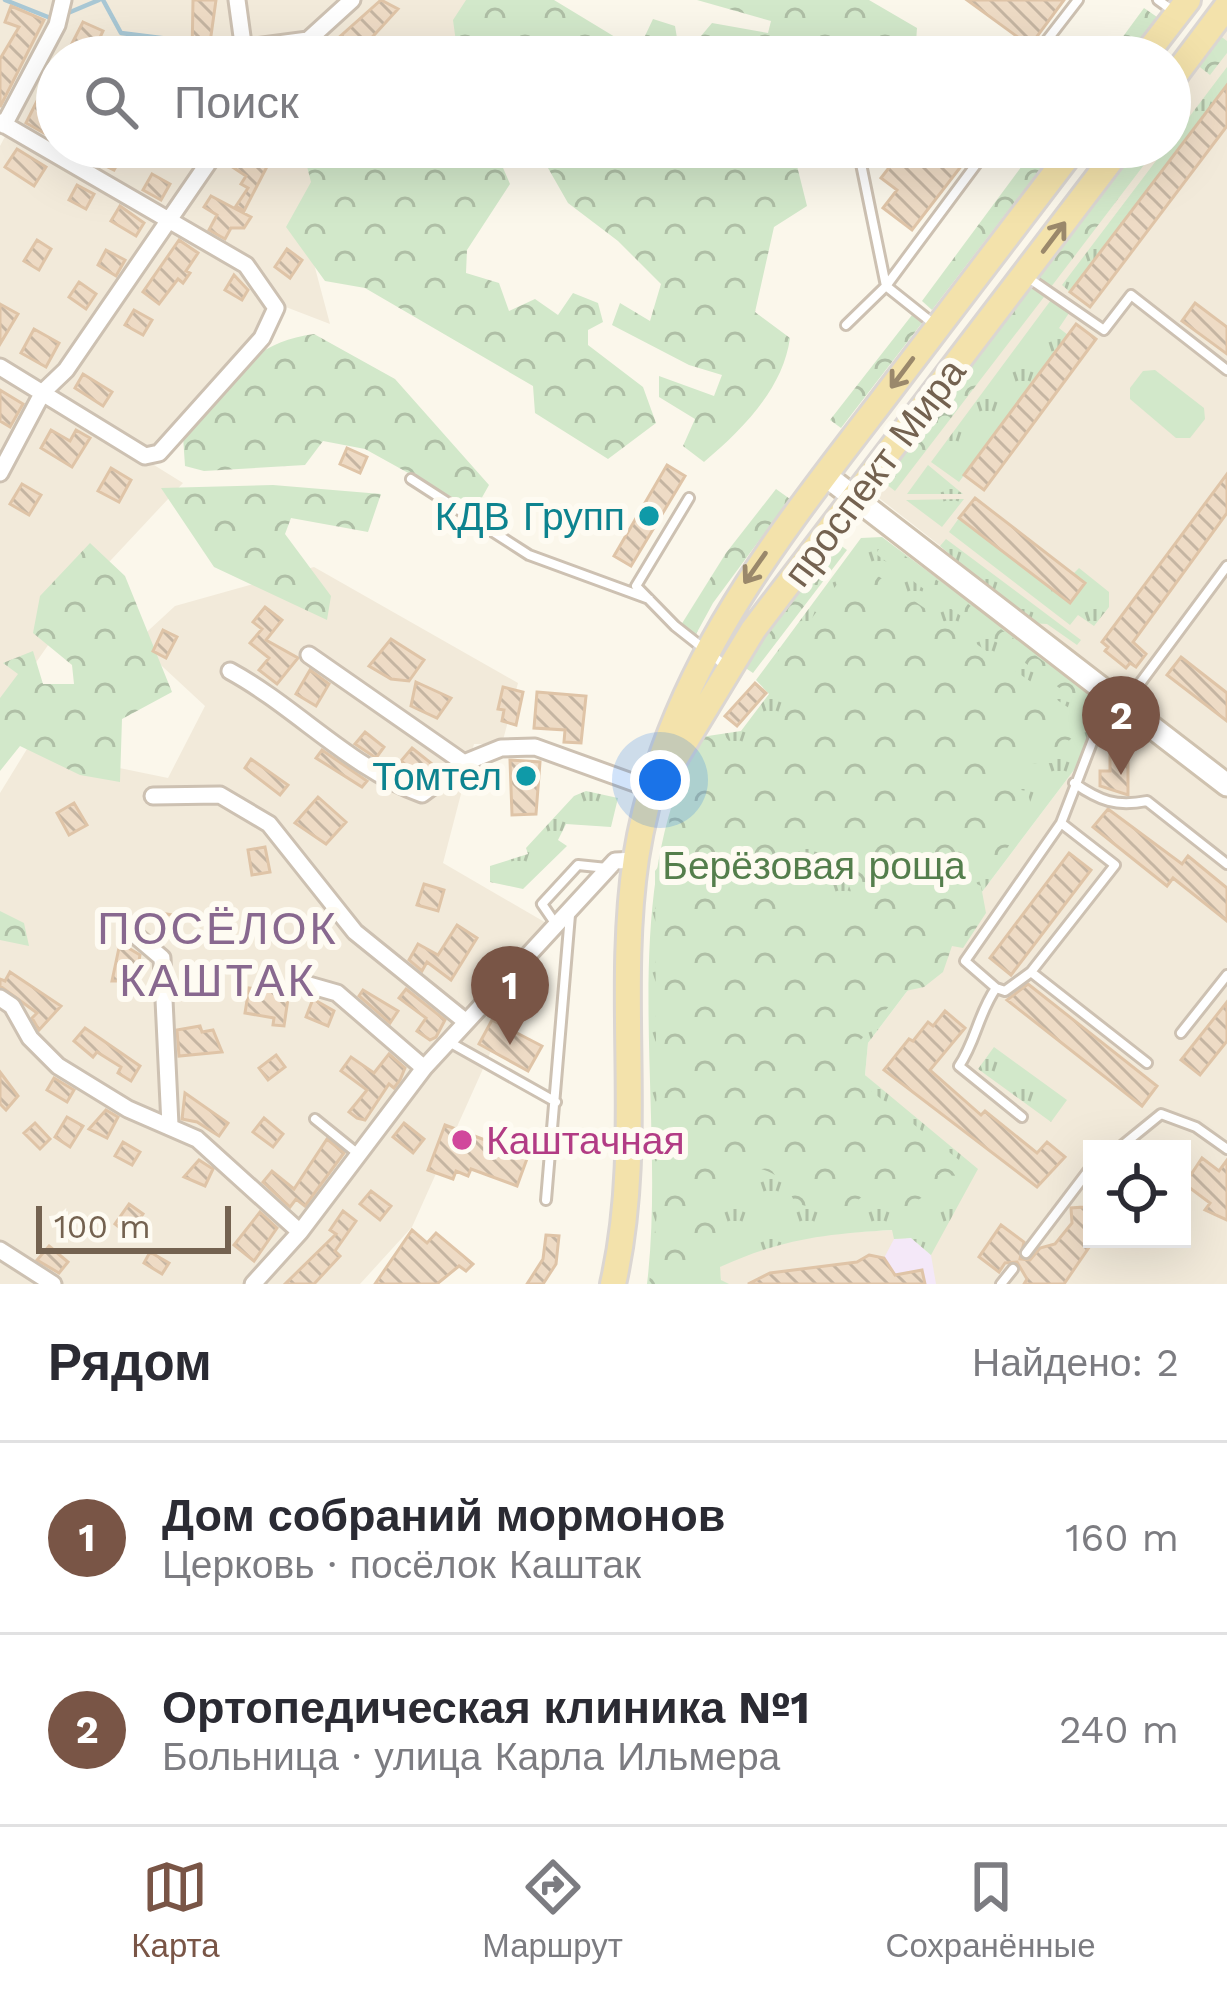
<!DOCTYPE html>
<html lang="ru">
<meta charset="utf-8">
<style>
body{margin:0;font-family:"Work Sans",sans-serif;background:#f7f7f7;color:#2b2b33}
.controls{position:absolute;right:36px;bottom:36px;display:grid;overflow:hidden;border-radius:0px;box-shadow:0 12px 48px #0002}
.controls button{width:108px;height:108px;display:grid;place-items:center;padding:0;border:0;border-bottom:3px solid #e1e1e2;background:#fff;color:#2b2b33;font:60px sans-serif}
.scale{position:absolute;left:36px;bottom:30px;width:195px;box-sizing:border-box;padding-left:12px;border:6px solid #746250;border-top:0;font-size:33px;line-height:42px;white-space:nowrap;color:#746250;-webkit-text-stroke:9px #fefbf2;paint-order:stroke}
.you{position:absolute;left:660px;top:780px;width:42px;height:42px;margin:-30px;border:9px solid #fff;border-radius:50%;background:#1a73e8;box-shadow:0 0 0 18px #1a73e833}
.badge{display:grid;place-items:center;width:78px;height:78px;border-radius:50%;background:#795546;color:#fff;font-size:39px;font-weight:700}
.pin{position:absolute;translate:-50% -99px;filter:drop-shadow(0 3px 6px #0008)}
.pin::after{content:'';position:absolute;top:63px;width:42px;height:36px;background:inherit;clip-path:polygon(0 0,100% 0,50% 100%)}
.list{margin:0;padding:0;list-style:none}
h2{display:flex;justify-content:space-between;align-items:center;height:156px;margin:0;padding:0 48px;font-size:51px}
h2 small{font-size:39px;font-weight:400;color:#7c7c81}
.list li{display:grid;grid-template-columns:78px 1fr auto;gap:36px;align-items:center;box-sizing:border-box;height:192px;padding:0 48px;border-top:3px solid #e1e1e2}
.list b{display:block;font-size:45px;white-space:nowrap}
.list p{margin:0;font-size:39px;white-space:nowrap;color:#7c7c81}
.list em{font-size:39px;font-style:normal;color:#7c7c81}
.icon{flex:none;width:66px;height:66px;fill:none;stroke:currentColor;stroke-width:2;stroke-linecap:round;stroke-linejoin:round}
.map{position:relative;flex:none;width:1227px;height:1284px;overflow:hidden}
.search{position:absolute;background:#fff;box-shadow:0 12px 48px #0002;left:36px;right:36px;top:36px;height:132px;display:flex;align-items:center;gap:30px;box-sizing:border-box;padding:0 42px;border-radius:66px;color:#7c7c81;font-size:45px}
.sheet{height:540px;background:#fff}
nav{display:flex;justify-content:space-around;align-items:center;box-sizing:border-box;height:168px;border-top:3px solid #e1e1e2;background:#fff;font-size:33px;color:#7c7c81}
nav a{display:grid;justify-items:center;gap:6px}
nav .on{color:#795546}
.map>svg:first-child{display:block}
.residential{fill:#f2eada;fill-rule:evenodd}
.education{fill:#f4e8f8}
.grass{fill:url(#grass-tufts)}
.forest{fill:url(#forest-crowns);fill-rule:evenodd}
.pitch{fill:#d2e8ca}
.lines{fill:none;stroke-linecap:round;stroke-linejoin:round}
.stream{stroke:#a8c7d4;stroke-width:4.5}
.building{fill:url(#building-back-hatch);stroke:#dfc4a7;stroke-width:3}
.lane-casing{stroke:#cdc1b2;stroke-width:14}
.street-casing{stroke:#cdc1b2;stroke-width:21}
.secondary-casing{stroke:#cfc2af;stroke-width:27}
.primary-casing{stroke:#dbd6d2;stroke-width:30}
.lane{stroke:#fff;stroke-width:8}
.street{stroke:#fff;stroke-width:15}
.secondary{stroke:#fff;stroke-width:21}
.primary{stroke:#f3e2ab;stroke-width:24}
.oneway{stroke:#9a886b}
.culture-dot{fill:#0f9aa8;stroke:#fefbf2;stroke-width:4.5}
.hotel-dot{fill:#d1479c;stroke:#fefbf2;stroke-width:4.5}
.labels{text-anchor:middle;stroke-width:12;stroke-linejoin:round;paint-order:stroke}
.street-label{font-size:39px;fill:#746250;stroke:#fefbf2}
.culture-label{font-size:39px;fill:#0d838f;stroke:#fefbf2;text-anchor:end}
.park-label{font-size:39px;fill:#547e4c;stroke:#fefbf2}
.hotel-label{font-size:39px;fill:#b23c85;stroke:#fefbf2;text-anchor:start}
.quarter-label{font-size:45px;letter-spacing:3px;fill:#88688f;stroke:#fefbf2}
</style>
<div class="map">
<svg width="1227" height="1284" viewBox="0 0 1227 1284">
<defs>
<pattern id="grass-tufts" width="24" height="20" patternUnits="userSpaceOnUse" patternTransform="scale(3)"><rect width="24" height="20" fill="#d2e8ca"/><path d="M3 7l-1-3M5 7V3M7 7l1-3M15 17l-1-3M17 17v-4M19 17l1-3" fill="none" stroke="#afbfa6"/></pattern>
<pattern id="forest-crowns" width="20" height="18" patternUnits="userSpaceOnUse" patternTransform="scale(3)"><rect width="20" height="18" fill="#d2e8ca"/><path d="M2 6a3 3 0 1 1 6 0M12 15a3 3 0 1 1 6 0" fill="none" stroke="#afbfa6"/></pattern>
<pattern id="building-back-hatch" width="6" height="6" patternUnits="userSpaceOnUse" patternTransform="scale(3)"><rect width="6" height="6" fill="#eedbc5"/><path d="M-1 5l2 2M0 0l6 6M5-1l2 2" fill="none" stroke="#c5b5a2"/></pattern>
</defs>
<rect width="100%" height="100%" fill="#fbf7eb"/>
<path class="residential" d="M0,0H56L51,22L0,115Z
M69,0H234L237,57H57V147H214L168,210L13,122L63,27Z
M242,0H344L304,37L258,44L249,40Z
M360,0H489L488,10L450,57H253L309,46Z
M1227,24V774L991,593L975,573L879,498L882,481L1134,147H1170V99Z
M8,131L164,218L64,367L44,384L0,359V146Z
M223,147H374L314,264L330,324L278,304L247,261L178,215Z
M171,222L243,268L268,303L267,320L251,346L155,449L141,450L57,391Z
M0,371L37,392L0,466Z
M46,398L183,483L97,575L0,714V482Z
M314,567L518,683L502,744H474L443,863L548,924L412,1227L360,1284H0V793L27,749L168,778L205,706L136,642L175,606Z
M1117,713L1227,795V1284H722L719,1267L775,1242L823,1234L893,1230L931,1254L889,1097L865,1075L868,1043ZM1092,1149H1182V1239H1092Z"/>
<path class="education" d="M911,1238L931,1255L936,1284H891L893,1270L884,1258L894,1239Z"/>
<path class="grass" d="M1227,67V85L1070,292L1062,285Z
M1051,300L1069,313L1059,328L1068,335L959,482L931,462Z
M928,465L963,494H907Z
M964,499L942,527L906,500Z
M959,518L1069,603L1085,583L1073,574L1079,568L1109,592V607L1094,626L1078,615L1070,625L949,532Z
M882,537L1117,713L868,1043L865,1075L978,1169L931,1255L911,1238L894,1239L892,1230C825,1234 781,1239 720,1267L721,1280L729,1284H647C668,1109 612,895 701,737L741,731L769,694L756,680L861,538Z
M946,539L1081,640L1077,645L1047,624L1030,623L940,546Z
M586,791L618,798L611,827L566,824L558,840L567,846L523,889L490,882V866L528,854L526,848L574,796Z
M994,1047L1067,1100L1051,1122L978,1069Z"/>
<path class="forest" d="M466,0H554L648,57H458L453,20Z
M697,0H869L917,28L915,57H870L816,36L810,44L834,57H701L690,49L712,23L768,33L771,21Z
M1144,8L1157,17L1127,57H1108Z
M653,19L675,26L678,44L664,48L644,38Z
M1219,35L1227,41V53L1210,75L1196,64Z
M302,147H494L510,184L467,250L466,273L499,283L509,311L535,299L558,315L573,293L598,303L603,322L588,330V345L643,387L656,423L608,459L535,413L533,386L365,288L325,281L286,227L311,182Z
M536,147H783L797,166L807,206L774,227L755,312L790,338C783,389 742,430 704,462L683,446L695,419L659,397V376L714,396L722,375L689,365L612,325L620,303L650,321L661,284L618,241L568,203Z
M1036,147H1057L932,310L922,301Z
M1134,147L1150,157L1051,287L1036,276Z
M1029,286L1044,297L895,491L882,481Z
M912,315L922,323L841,428L830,420Z
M314,334L395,379L489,485L475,510L365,449L323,441L305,465L204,471L185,466L183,436C226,387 246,343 314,334Z
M273,485L381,494L368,532L291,518L285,534L331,596L327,620L214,567L161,488Z
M776,489L790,499L713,603L695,636L681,625L726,553Z
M832,539L847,550L753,673L738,663Z
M884,540L1089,696L1088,709L876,554Z
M90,543L125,576L172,692L122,719L120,782L80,775L20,746L0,771V698L18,674L3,663L33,651L43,684H74L72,665L33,633L40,596Z
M855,560L1079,715C1079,736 1072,741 1054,748V763L1006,764L1015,789L1027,791L1033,811L992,870L958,847L947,870L981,886L986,913L963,948L952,946L943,972L924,987L901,992L858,1043L852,1076L968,1167L959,1176L938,1175L937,1189L895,1213L863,1196L839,1215L795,1203C784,1178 775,1171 748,1166L714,1188L709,1215L724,1243L697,1257L688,1284H649L657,1213L655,871L669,853C664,811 681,774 702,737L724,735L734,747L763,736L786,715L777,686L780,661ZM805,833L833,834L843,855L861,864L847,881L853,896L829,917L812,909L810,887L819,879L794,855V843Z
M0,911L24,923L29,946L0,940Z"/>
<path class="pitch" d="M1155,370L1204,408L1205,419L1190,438H1176L1130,399V388L1143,371Z"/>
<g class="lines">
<path class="stream" d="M5,0L53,19
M103,0L121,33L193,42
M68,13L99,0
M204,43L229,46"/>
</g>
<path class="building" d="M193,0H216L208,57H192Z
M381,0L398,9L354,57H317Z
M967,0H1064L1030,46Z
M11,6L44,20L0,107V59L19,27L5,22Z
M83,22L103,31L91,57H65Z
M1227,85V126L1090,307L1070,292Z
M39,97L57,107L44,133L26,123Z
M67,147H106L122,156L114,170Z
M239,147H268L264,153L272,157L244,211L236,206L248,188L241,184L246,176L228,164Z
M905,147H976L912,230L883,208L897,190L881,178Z
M17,149L46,167L34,186L5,167Z
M152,174L170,184L161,200L143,190Z
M77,185L94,194L86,209L69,200Z
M211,196L251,217L244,228H231L225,239L209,230L217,215L204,207Z
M120,206L144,223L136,236L111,221Z
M37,240L51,249L39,270L24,261Z
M179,240L198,253L186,271L190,273L183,283L178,279L159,304L143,292Z
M287,249L302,260L290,278L275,267Z
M106,250L125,260L116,276L98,265Z
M234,275L248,290L242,300L225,290Z
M79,282L96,294L86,309L69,297Z
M1195,303L1227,327V354L1182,321Z
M0,304L18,314L0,344Z
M134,310L152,320L143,335L125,325Z
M1076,324L1096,339L984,490L964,475Z
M34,329L59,343L46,367L21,353Z
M83,374L112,392L103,406L75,388Z
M0,390L23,404L10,427L0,421Z
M51,430L70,441L76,430L90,438L72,467L41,448Z
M347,448L367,457L360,473L340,464Z
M667,465L685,476L631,566L614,556Z
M111,468L131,480L119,502L98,491Z
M1227,474V513L1133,642L1146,654L1136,667L1130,663L1126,668L1105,651L1108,647L1102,642Z
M22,484L41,495L29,515L10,504Z
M975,498L1085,583L1070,603L959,518Z
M265,607L282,620L266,640L298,658L277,684L259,670L269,658L250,643L262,629L253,622Z
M163,630L177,637L166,658L153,651Z
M391,639L424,660L409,681L391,679L369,666Z
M1181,657L1227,693V721L1167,675Z
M310,670L329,684L316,706L296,694Z
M416,682L451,698L437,718L411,706Z
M755,683L766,693L737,726L725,716Z
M503,687L523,692L516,725L502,721L504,710L498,709Z
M537,692L586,696L581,743L564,742L565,730L534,728Z
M365,732L384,747L376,758L355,744Z
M412,748L432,764L421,777L401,761Z
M1110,749H1128V795L1100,786V771H1110Z
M322,750L367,781L362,787L316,758Z
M251,759L288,785L280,795L245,768Z
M510,760L540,762L536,814L512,815Z
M318,797L346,822L326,844L295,823Z
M74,803L87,825L69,835L57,813Z
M1108,809L1182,864L1188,856L1227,888V921L1173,878L1167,886L1093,827Z
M265,847L270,872L252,875L248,850Z
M1069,853L1091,870L1011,975L990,958Z
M424,884L444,890L438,911L417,905Z
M160,913L173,915L170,938L157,936Z
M298,919L323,924L319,941L295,936Z
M457,925L477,938L451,980L427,962L422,971L409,960L418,944L438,955Z
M120,943L140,955L138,966L129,964L128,981H112Z
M10,972L61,1006L39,1030L32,1018L37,1013L0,986V979L5,981Z
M1028,984L1157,1086L1142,1106L1007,1000Z
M249,988L289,992L284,1026L273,1025L274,1018L245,1013Z
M406,989L445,1020L436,1037L430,1040L417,1031L426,1018L399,998Z
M363,990L398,1011L390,1023L359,996Z
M313,999L334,1011L328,1026L306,1017Z
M1227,1002V1041L1200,1075L1181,1060Z
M945,1011L965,1028L930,1070L981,1115L985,1111L1037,1153L1047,1142L1065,1157L1037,1187L884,1070L909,1039L913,1041L928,1022L933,1026Z
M492,1020L542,1046L528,1071L479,1044Z
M200,1026L202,1032L213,1030L222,1052L179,1056L177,1030Z
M85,1028L140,1066L131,1081L118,1073L121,1067L97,1052L93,1057L74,1041Z
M389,1054L405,1068L400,1080L394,1088L389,1084L365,1120L357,1118L349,1112L367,1090L341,1071L351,1057L374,1073Z
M276,1055L285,1067L268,1080L259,1068Z
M0,1072L18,1096L6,1110L0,1104Z
M54,1078L74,1090L67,1102L47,1090Z
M185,1093L228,1123L219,1136L197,1122L182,1119Z
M106,1110L118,1117L107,1138L89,1129Z
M67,1117L83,1126L70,1147L55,1137Z
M264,1118L283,1134L273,1147L253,1132Z
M35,1123L50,1139L40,1149L24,1133Z
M404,1123L424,1139L413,1153L393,1137Z
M445,1125L528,1156L517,1186L471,1169L468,1176L456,1171L453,1179L428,1170Z
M327,1139L344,1153L305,1206L296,1199L290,1207L263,1182L272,1171L294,1189Z
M123,1142L140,1152L132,1165L115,1156Z
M1202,1158L1219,1171L1227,1160V1220L1205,1210L1210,1203L1182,1182V1169L1190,1176Z
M199,1160L213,1169L205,1186L184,1177Z
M371,1191L391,1206L380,1220L360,1204Z
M1092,1197V1243L1064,1284H1024L1027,1279L1017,1262L1005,1263L999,1272L979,1257L1001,1225L1024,1242L1020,1259L1030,1260L1040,1248L1055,1244L1072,1223L1071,1208L1084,1207Z
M129,1204L143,1214L129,1235L115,1224Z
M343,1211L356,1221L335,1251L340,1256L314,1284H285L336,1234L330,1230Z
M260,1212L277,1228L254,1261L234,1245Z
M412,1230L427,1243L436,1233L473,1264L466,1271L459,1266L437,1284H375Z
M546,1235L559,1236L556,1264L543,1284H527L543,1259Z
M49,1246L68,1262L59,1273L37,1260Z
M150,1252L169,1263L162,1274L144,1263Z
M869,1255L884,1258L895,1275L922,1270L925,1284H748L770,1273L857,1262Z"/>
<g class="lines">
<defs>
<path id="lane" d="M1158,0L1176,13
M1034,57L1078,0
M870,147L860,159L886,286L935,325
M1030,279L1104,330L1131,295L1227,370
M846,325L886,286L989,147
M411,479L529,555L649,599
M689,498L636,586L675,626L727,667
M1124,705L1227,566
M1074,783C1100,801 1116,807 1147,801L1227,864
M1061,823L1115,865L1031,972L1147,1063
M555,923L542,904L578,865L607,868
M996,988L965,961L1061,823L1108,701
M1181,1033L1227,975
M449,1042L556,1102
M1022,1117L959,1066C976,1041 978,1014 996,988L1005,991L1031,972
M315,1119L357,1153
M1118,1149L1161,1114L1196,1127L1227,1149
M546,1200L570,915
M1026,1253L1092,1166
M1001,1284L1013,1269"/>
<path id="street" d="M237,0L244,51
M243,57L255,47L308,40L352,0
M0,122L246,265L276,308L262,338L159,453L145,456L0,367
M4,125L57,25L63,0
M0,473L43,392L66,370L219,147
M309,655L464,763
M230,671C296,707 351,769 422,794L464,763L501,748L535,747L651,789
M153,796L220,795L269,824L355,932L465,1021
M128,929L162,958L170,1125
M309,985L337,993L424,1068
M0,998L12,1006L30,1038L58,1066L128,1109L197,1139L300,1232
M0,1250L53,1284
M253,1284L300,1232L424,1068L615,861L636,860"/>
<path id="secondary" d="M825,475L1227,785"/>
<path id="primary" d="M1144,57L1188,0
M1170,82L1227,6
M667,772L753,630L1121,147
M613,1284C645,1144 615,999 636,858C664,680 770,546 877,407C943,320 1009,234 1075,147"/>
</defs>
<use href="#lane" class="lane-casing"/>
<use href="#street" class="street-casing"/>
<use href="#secondary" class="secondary-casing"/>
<use href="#primary" class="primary-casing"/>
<use href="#lane" class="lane"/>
<use href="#street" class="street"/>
<use href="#secondary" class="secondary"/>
<use href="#primary" class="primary"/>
</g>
<defs><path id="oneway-shaft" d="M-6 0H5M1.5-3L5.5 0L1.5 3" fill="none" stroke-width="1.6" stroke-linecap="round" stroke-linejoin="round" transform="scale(3)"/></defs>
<g class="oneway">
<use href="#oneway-shaft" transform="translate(1054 237) rotate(-53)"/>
<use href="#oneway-shaft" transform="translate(902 373) rotate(127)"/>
<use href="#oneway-shaft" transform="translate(755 568) rotate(125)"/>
</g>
<g class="culture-dot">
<circle cx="649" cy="516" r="12"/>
<circle cx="526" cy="776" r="12"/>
</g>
<circle class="hotel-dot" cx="462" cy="1140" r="12"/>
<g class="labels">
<g class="street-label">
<text transform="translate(874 472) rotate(-53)" y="14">проспект Мира</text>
</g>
<g class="culture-label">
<text x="625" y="530">КДВ Групп</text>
<text x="502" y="790">Томтел</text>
</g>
<g class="park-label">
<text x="814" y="879">Берёзовая роща</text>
</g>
<g class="hotel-label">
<text x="486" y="1154">Каштачная</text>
</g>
<g class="quarter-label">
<text x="218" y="944">ПОСЁЛОК<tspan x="218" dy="52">КАШТАК</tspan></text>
</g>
</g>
</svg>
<div class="controls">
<button><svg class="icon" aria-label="locate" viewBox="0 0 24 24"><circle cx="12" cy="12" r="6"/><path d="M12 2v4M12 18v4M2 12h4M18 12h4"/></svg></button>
</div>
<div class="scale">100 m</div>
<div class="you"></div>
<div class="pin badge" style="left:510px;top:1045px">1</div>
<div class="pin badge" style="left:1121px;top:775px">2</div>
<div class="search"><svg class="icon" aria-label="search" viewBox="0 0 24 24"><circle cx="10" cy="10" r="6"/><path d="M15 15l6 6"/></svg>Поиск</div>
</div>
<section class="sheet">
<h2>Рядом<small>Найдено: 2</small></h2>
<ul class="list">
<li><span class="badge">1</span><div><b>Дом собраний мормонов</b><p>Церковь · посёлок Каштак</p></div><em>160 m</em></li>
<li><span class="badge">2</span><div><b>Ортопедическая клиника №1</b><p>Больница · улица Карла Ильмера</p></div><em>240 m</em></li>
</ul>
</section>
<nav>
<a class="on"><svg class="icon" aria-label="map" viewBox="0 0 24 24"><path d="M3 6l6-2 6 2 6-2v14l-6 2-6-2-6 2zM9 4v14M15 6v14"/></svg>Карта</a>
<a><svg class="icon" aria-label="directions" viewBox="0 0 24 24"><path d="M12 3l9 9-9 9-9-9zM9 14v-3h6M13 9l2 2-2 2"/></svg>Маршрут</a>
<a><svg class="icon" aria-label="saved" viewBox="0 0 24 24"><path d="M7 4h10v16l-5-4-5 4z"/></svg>Сохранённые</a>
</nav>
